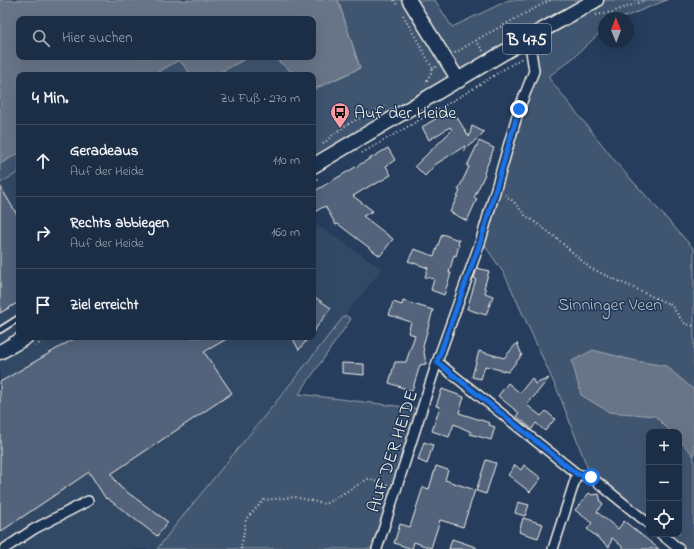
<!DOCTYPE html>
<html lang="de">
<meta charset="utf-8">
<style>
body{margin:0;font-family:"Indie Flower",sans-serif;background:#25364d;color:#f1f3f6}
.controls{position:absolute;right:12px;bottom:12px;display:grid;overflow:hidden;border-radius:8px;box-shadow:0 4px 16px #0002}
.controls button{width:36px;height:36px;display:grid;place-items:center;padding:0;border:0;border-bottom:1px solid #3a4a5f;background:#1c2e46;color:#f1f3f6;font:20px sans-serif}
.compass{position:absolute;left:598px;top:12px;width:36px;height:36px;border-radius:50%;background:#1c2e46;box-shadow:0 4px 16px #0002;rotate:359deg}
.stop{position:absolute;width:12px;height:12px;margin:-9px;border:3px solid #1a73e8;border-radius:50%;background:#fff}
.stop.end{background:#1a73e8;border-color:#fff;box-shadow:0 1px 4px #0008}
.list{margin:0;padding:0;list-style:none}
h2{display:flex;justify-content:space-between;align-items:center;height:52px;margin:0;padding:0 16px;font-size:17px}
h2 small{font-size:13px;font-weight:400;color:#a0a8b3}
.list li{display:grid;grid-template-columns:26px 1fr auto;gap:12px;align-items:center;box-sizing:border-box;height:72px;padding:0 16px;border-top:1px solid #3a4a5f}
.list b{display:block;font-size:15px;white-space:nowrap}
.list p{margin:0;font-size:13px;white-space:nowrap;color:#a0a8b3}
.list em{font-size:13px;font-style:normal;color:#a0a8b3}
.icon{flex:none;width:22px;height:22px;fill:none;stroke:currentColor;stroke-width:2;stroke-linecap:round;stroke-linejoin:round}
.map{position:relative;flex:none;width:694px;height:549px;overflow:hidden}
.search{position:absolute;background:#1c2e46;box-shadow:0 4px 16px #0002;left:16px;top:16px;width:300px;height:44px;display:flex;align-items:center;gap:10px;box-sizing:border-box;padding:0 14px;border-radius:8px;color:#a0a8b3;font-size:15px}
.panel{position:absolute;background:#1c2e46;box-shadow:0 4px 16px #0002;left:16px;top:72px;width:300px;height:268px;border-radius:8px}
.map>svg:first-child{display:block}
.built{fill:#334966}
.green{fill:#40546f;stroke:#9aa2ac}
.water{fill:#677588;stroke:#9fa7ae}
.building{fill:#52647b;stroke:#f4f1e8}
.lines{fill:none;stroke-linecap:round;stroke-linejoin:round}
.lane-casing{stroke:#f4f1e8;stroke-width:8}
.street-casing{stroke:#f4f1e8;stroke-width:12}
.secondary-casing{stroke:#f4f1e8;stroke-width:16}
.primary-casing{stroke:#f4f1e8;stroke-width:17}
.path{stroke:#f4f1e8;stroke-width:2;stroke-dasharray:1 3;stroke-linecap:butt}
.lane{stroke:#1d3557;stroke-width:4.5}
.street{stroke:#1d3557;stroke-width:9}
.secondary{stroke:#1d3557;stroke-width:13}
.primary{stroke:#1d3557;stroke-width:14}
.route{stroke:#1a73e8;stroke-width:5}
.labels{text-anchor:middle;stroke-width:3;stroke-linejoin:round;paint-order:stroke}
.shield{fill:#1d3557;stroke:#b4b9bc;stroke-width:1}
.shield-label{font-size:17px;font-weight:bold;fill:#f4f1e8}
.poi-label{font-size:18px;fill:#f4f1e8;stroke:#1d3557;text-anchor:start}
.park-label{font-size:18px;fill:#bec2c4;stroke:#1d3557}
.street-label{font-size:18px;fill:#f4f1e8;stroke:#1d3557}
</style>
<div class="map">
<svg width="694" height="549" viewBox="0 0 694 549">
<rect width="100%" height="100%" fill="#263d5d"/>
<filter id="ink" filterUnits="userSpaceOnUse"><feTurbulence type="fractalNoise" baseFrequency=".025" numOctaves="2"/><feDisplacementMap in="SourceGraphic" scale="8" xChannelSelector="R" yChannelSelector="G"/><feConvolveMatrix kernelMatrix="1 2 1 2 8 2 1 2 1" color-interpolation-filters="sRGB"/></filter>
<g filter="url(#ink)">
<path class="built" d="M19,172V337L0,352V183Z
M313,222L382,269L157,549H0V353L27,337H313Z"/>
<path class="green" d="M338,0H435L452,27L509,0H667L622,18H604V29L573,58L548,77L620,167L694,249V549H679L661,534H679V432H649V524L591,477L559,394L505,275L481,240L534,71L525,41L313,165V88L315,89L360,68Z
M249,57H273L296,75H215Z
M179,60L190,73L199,75H153Z
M19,153V172L0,183V164Z
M345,315L351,319L299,394L421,409L377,549H157L174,527L276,402Z"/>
<path class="water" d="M0,0H338L360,68L314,89L313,88V75H296L273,57H313V19H19V57H249L215,75H199L190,73L179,60L153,75H19V153L0,164Z
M593,350L636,361L666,366L694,390V456L679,440V432H671L655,416L609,412L581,395L572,361Z"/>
<path class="building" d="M452,109L469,137L472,126L484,132L464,151L465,146L436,164L425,176L415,166L452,130L450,127L429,140L422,127Z
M479,141L494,148L484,173L485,174L474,198L477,199L467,221L450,212L460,191L458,190L469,167L467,166Z
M388,148L395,160L386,166L391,175L374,185L373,184L353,196L373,211L363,216L393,239L380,256L338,224L336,225L325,206L313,213V192Z
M0,186L19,218V302L0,313Z
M442,234L459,240L458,245H459L456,256L454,255L449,273H451L444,295L431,290L434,279L425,277L428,268L408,261L414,249L434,256Z
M477,268L489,271L484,288L486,289L485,293L493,296L486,315L467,309L476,279L474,278Z
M313,296L331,308L313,332Z
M403,301L433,310L423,346L426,364L420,365L412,391L389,383L395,362H406L415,335L408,333L411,322L389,315L393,302L402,305Z
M77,337H230L204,352L232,393L111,474L120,487L168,522L157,536L107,498L106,499L89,472L0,532V382Z
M292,337H309L299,350Z
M517,343L522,355L508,372L485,366L481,379L472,377L479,351L504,358Z
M342,363L364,364V375L342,373Z
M532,378L535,384L549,378L527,405L541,416L546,411L555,419L545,431L536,423L532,429L516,416L519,413L498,396L508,383L520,393Z
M442,389L464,397L459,413L490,423L489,425L495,427L491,440L470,434L471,432L454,424L449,437L432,431L440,407L436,406Z
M424,442L433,445L427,464L418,460Z
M486,460L496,463L486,494L476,491Z
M515,465L521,470L524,465L541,478L530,492L508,475Z
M436,466L448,470L445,480L475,490L463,527L440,520L431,548L414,542L412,549L394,543L400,524L410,527L423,487L429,489Z
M589,493L592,495L599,494L601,502L603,504L597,512L618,529L624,521L659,549H625L612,538L609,547L587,529L592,523L575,510Z
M518,502L529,505L525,516L515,513Z
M523,518L543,524L538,538L519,532Z
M452,539L476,547V549H449Z"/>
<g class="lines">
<defs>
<path id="lane" d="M0,330L19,318"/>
<path id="street" d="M437,362L481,240L519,109L534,71L531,51L525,40
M661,534L679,549
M4,549L34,529L88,501
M377,549L437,362L577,474L591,477L649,524
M553,549L577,474"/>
<path id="secondary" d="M409,0L459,81"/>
<path id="primary" d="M313,166L525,40L596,0
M0,352L26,337"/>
</defs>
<use href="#lane" class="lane-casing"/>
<use href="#street" class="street-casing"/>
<use href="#secondary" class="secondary-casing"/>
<use href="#primary" class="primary-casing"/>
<path class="path" d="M394,0L398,6
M403,15L433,69
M596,15L612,12L646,0
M476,40L483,51
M455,53L476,40L550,0
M425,84L433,69L437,66
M323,144C342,125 360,117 385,107
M362,153L466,93L522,58
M313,181L319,178
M505,195L513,201L525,215L554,236L590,268L671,305L684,323L694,326
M35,346L50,337
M241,549L246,519L264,500L295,497L325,504L368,479L388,485"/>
<use href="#lane" class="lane"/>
<use href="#street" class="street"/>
<use href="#secondary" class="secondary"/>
<use href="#primary" class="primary"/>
</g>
</g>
<g class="lines" filter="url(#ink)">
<path class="route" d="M519,109L481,240L437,362L577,474L591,477"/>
</g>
<defs>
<symbol id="bus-pin" viewBox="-11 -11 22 30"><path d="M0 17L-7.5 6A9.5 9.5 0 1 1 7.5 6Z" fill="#ff9aa2" stroke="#1d3557"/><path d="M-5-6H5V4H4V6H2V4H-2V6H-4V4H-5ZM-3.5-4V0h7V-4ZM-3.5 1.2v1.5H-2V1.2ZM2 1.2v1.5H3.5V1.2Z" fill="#111"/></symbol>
</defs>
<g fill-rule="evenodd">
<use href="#bus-pin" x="329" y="101" width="22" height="30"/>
</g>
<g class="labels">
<rect class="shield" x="503" y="24" width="48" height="30" rx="3"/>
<g class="shield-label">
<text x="527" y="45">B 475</text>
</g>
<g class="poi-label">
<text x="354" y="118">Auf der Heide</text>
</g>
<g class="park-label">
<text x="610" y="310">Sinninger Veen</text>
</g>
<g class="street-label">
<text transform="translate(392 451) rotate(-72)" y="6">AUF DER HEIDE</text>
</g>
</g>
</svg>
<div class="controls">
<button>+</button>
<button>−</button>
<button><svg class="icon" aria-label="locate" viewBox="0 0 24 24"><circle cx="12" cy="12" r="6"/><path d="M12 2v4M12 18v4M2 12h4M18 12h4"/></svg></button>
</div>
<svg class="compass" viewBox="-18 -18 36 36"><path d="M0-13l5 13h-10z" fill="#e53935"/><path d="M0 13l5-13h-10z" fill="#a0a8b3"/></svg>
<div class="stop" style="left:591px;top:477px"></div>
<div class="stop end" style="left:519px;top:109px"></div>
<div class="search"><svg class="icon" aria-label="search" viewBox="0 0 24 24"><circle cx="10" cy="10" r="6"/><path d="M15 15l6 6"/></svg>Hier suchen</div>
<section class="panel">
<h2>4 Min.<small>Zu Fuß · 270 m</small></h2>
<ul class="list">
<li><svg class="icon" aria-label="ahead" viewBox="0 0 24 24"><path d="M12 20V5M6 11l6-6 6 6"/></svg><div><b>Geradeaus</b><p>Auf der Heide</p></div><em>110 m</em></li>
<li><svg class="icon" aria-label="right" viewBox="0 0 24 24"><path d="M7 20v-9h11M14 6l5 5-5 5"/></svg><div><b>Rechts abbiegen</b><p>Auf der Heide</p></div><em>160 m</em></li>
<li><svg class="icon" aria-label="arrive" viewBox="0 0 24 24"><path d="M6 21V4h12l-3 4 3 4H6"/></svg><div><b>Ziel erreicht</b></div></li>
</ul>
</section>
</div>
